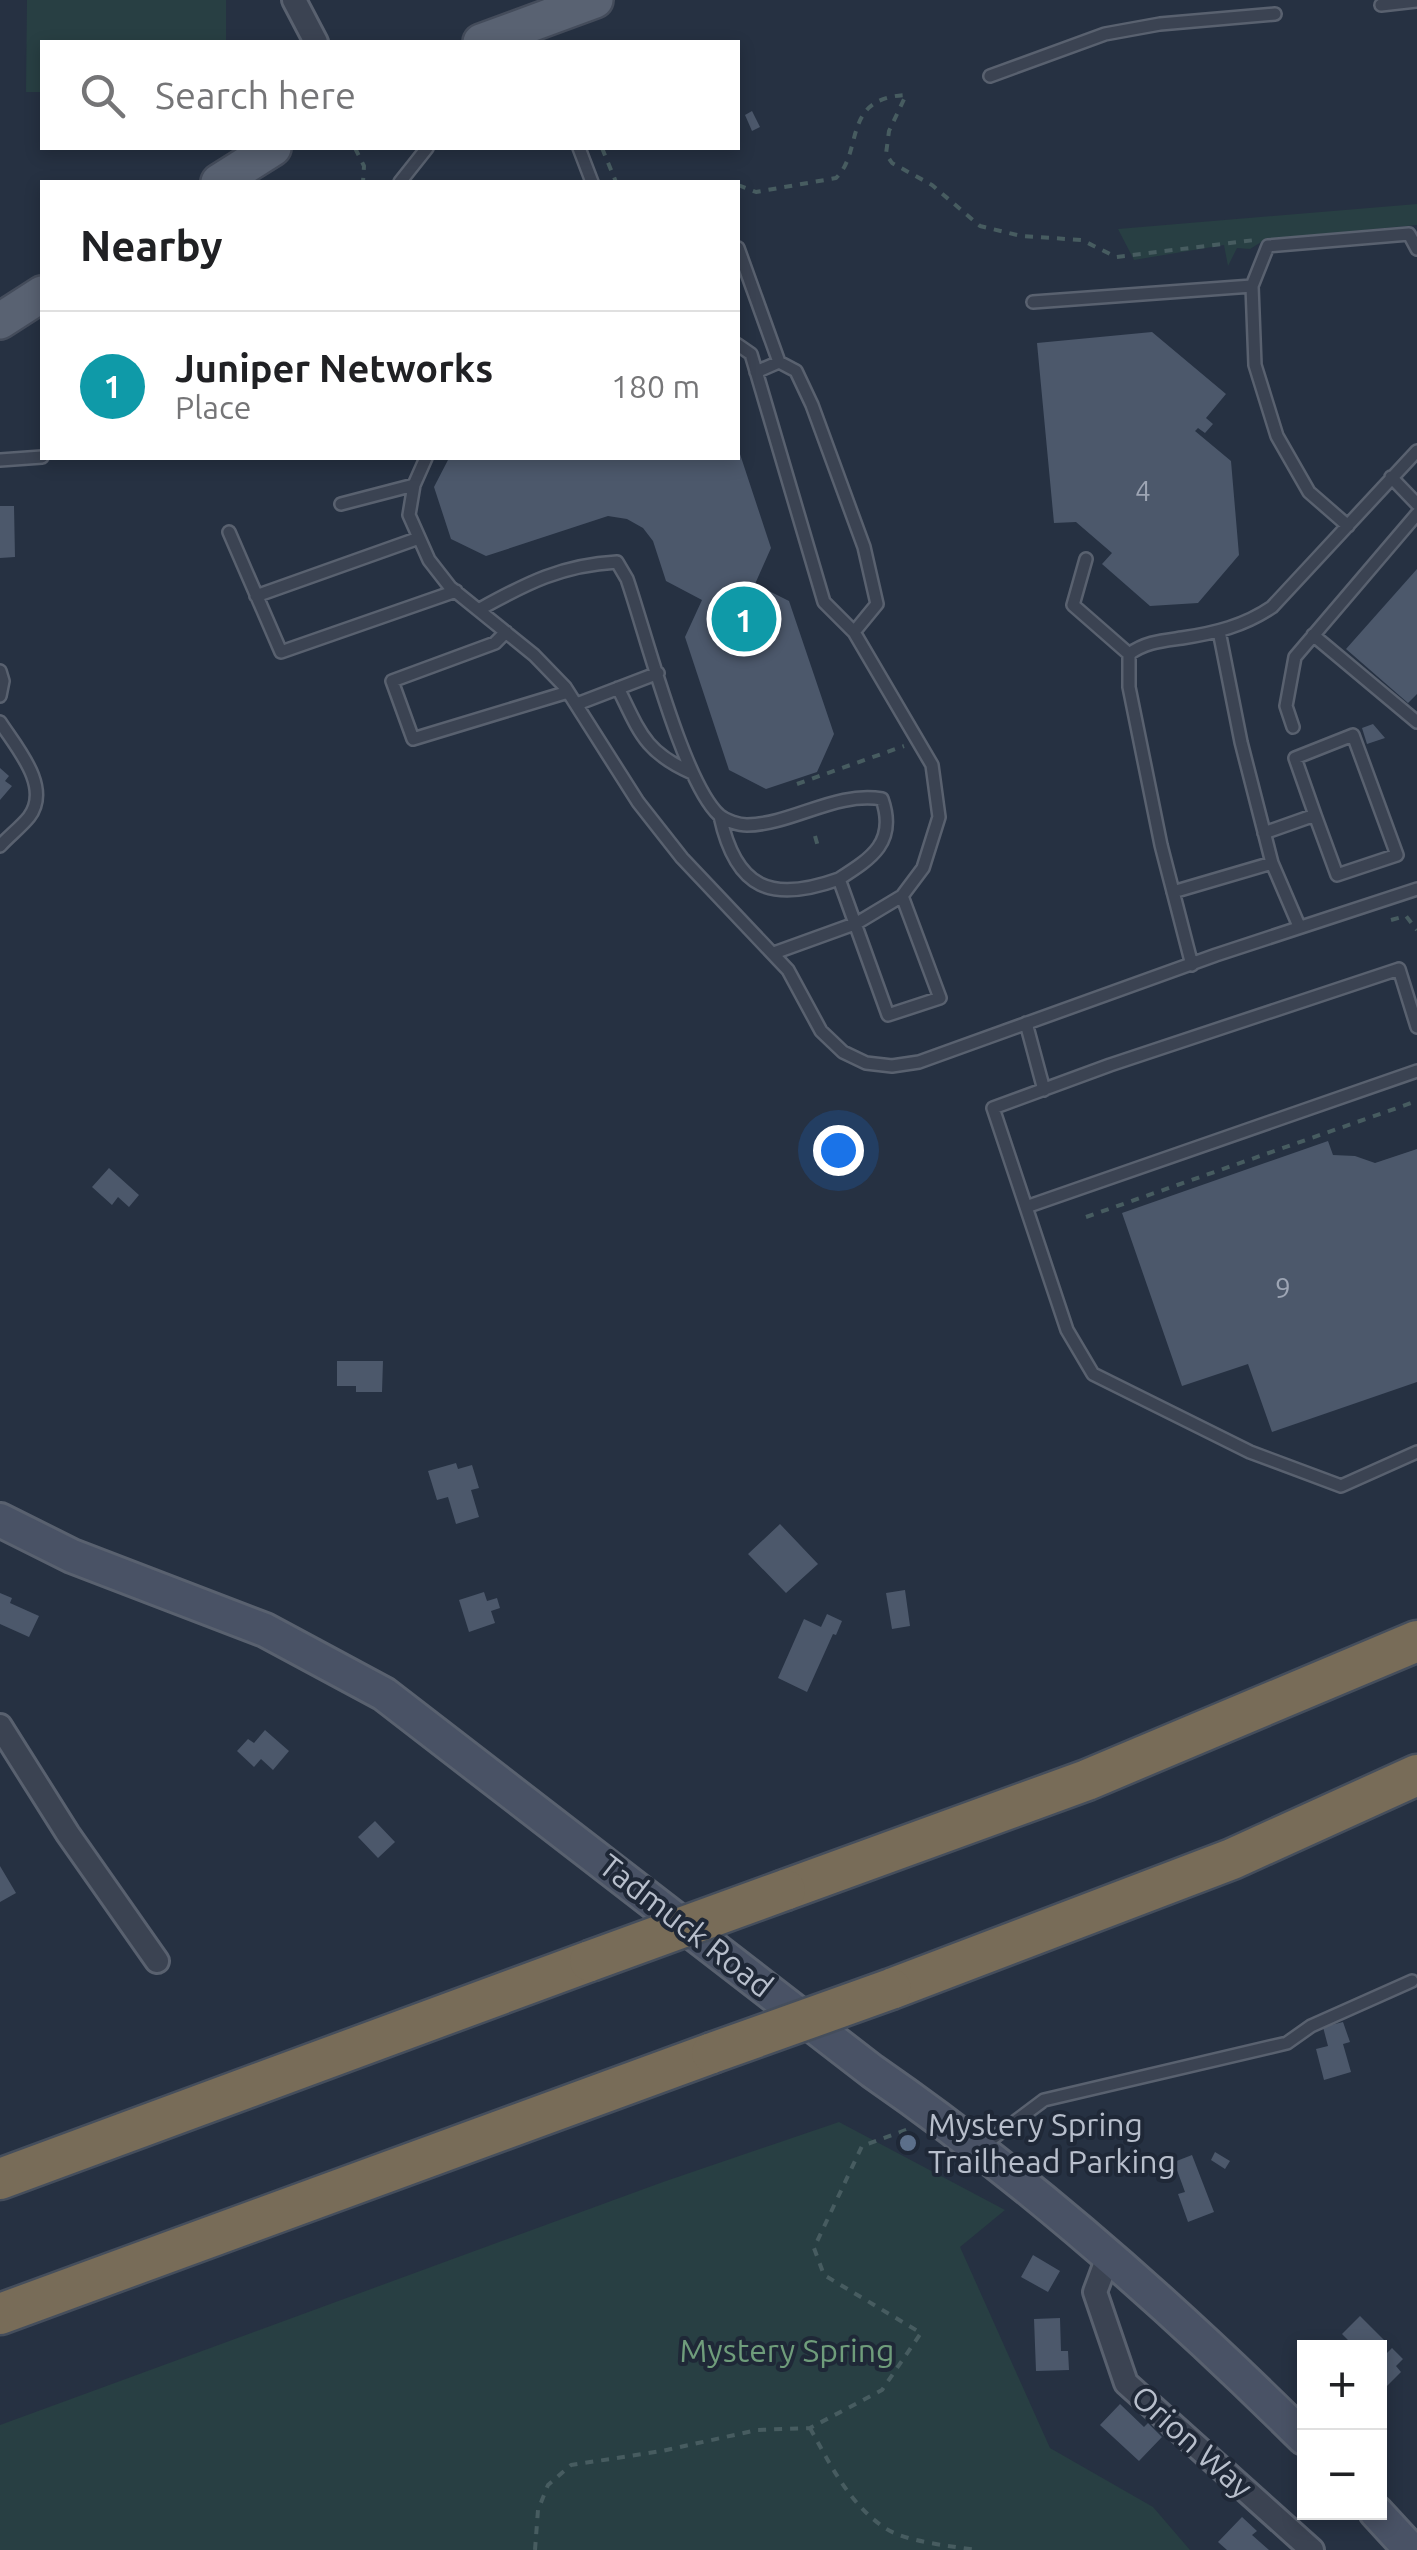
<!DOCTYPE html>
<meta charset="utf-8">
<style>
body{margin:0;font-family:Ubuntu,sans-serif;background:#f6f6f6;color:#202124}
.controls{position:absolute;right:30px;bottom:30px;display:grid;overflow:hidden;border-radius:0px;box-shadow:0 5px 15px #0003}
.controls button{width:90px;height:90px;display:grid;place-items:center;padding:0;border:0;border-bottom:2px solid #e0e0e0;background:#fff;color:#202124;font:50px sans-serif}
.you{position:absolute;left:838px;top:1150px;width:35px;height:35px;margin:-25px;border:8px solid #fff;border-radius:50%;background:#1a73e8;box-shadow:0 0 0 15px #1a73e833}
.badge{display:grid;place-items:center;width:65px;height:65px;border-radius:50%;background:#526484;color:#fff;font-size:32px;font-weight:700}
.pin{position:absolute;translate:-50% -50%;border:5px solid #fff;box-shadow:0 2px 10px #0006}
.list{margin:0;padding:0;list-style:none}
h2{display:flex;justify-content:space-between;align-items:center;height:130px;margin:0;padding:0 40px;font-size:42px}
h2 small{font-size:32px;font-weight:400;color:#757577}
.list li{display:grid;grid-template-columns:65px 1fr auto;gap:30px;align-items:center;box-sizing:border-box;height:150px;padding:0 40px;border-top:2px solid #e0e0e0}
.list b{display:block;font-size:38px;white-space:nowrap}
.list p{margin:0;font-size:32px;white-space:nowrap;color:#757577}
.list em{font-size:32px;font-style:normal;color:#757577}
.icon{flex:none;width:55px;height:55px;fill:none;stroke:currentColor;stroke-width:2;stroke-linecap:round;stroke-linejoin:round}
.map{position:relative;flex:none;width:1417px;height:2550px;overflow:hidden}
.search{position:absolute;background:#fff;box-shadow:0 5px 15px #0003;left:40px;top:40px;width:700px;height:110px;display:flex;align-items:center;gap:25px;box-sizing:border-box;padding:0 35px;border-radius:0px;color:#757577;font-size:38px}
.panel{position:absolute;background:#fff;box-shadow:0 5px 15px #0003;left:40px;top:180px;width:700px;height:280px;border-radius:0px}
.map>svg:first-child{display:block}
.green{fill:#283f43}
.building{fill:#4c586b}
.lines{fill:none;stroke-linecap:round;stroke-linejoin:round}
.lane-casing{stroke:#59616f;stroke-width:16}
.street-casing{stroke:#59616f;stroke-width:28}
.secondary-casing{stroke:#59616f;stroke-width:38}
.primary-casing{stroke:#444c5b;stroke-width:40}
.highway-casing{stroke:#454e5c;stroke-width:45}
.path{stroke:#475c60;stroke-width:4;stroke-dasharray:8 8;stroke-linecap:butt}
.lane{stroke:#3b4352;stroke-width:11}
.street{stroke:#3b4352;stroke-width:22}
.secondary{stroke:#495265;stroke-width:32}
.primary{stroke:#596272;stroke-width:35}
.highway{stroke:#786c58;stroke-width:40}
.highway-bridge-casing{stroke:#454e5c;stroke-width:45;stroke-linecap:butt}
.highway-bridge{stroke:#786c58;stroke-width:40}
.service-dot{fill:#5c6f8a;stroke:#1f2837;stroke-width:4}
.labels{text-anchor:middle;stroke-width:8;stroke-linejoin:round;paint-order:stroke}
.number-label{font-size:28px;fill:#9da5b4}
.street-label{font-size:32px;fill:#b8bfcc;stroke:#1f2837}
.poi-label{font-size:32px;fill:#b8bfcc;stroke:#1f2837;text-anchor:start}
.park-label{font-size:32px;fill:#6f9d7b;stroke:#1f2837}
</style>
<div class="map">
<svg width="1417" height="2550" viewBox="0 0 1417 2550">
<rect width="100%" height="100%" fill="#263142"/>
<path class="green" d="M27,0H226V42H42V92H26Z
M1417,204V225L1266,239L1250,249L1237,248L1228,266L1224,245L1134,260L1118,229Z
M839,2122L1005,2210L960,2247L1050,2448L1153,2507L1190,2550H0V2425L663,2182Z"/>
<path class="building" d="M752,111L760,127L752,131L745,115Z
M1152,332L1226,394L1206,418L1213,424L1205,433L1198,428L1195,431L1231,461L1239,555L1198,603L1150,606L1102,564L1112,553L1076,522L1054,523L1037,343Z
M738,448L771,548L755,584L789,601L834,734L817,772L766,789L729,770L685,637L702,600L666,581L653,541L643,528L627,519L608,516L486,556L451,539L434,487L449,458H738Z
M0,506H14L15,557L0,558Z
M1417,569V694L1408,703L1346,649Z
M1373,724L1385,738L1367,744L1362,728Z
M0,768L9,776L5,781L12,786L0,800Z
M1328,1141L1333,1155L1355,1156L1375,1163L1417,1149V1382L1272,1432L1248,1364L1182,1386L1122,1213Z
M109,1168L139,1195L129,1207L118,1197L112,1205L92,1187Z
M337,1361H383L382,1392H356V1386H337Z
M456,1463L458,1469L472,1465L479,1488L471,1490L479,1517L456,1524L448,1497L437,1500L428,1471Z
M780,1524L818,1564L786,1593L748,1554Z
M905,1590L910,1626L892,1629L886,1593Z
M484,1592L487,1601L497,1598L500,1608L491,1611L495,1623L469,1632L459,1600Z
M0,1593L12,1598L10,1603L39,1616L29,1637L0,1624Z
M827,1614L842,1621L836,1635L833,1634L807,1692L778,1678L804,1619L821,1627Z
M265,1730L289,1751L273,1770L261,1759L254,1767L237,1751L248,1739L254,1743Z
M375,1821L395,1842L378,1858L358,1837Z
M0,1866L16,1893L0,1902Z
M1343,2022L1350,2042L1343,2044L1351,2072L1324,2080L1316,2049L1328,2046L1323,2027Z
M1215,2152L1230,2161L1225,2169L1211,2160Z
M1192,2155L1214,2212L1188,2222L1178,2194L1185,2192L1174,2162Z
M1033,2255L1060,2271L1048,2292L1021,2277Z
M1360,2316L1385,2341L1379,2348H1356L1342,2334Z
M1060,2318L1061,2351H1068L1069,2370L1036,2371L1034,2319Z
M1392,2348L1403,2359L1396,2366L1401,2372L1383,2390L1380,2386V2352L1384,2356Z
M1120,2404L1144,2427L1148,2423L1162,2437L1139,2461L1100,2425Z
M1242,2517L1257,2531L1252,2535L1269,2550H1227L1218,2542Z"/>
<g class="lines">
<defs>
<path id="lane" d="M1381,5L1417,1
M990,76L1105,34L1160,24L1275,14
M579,148L592,182
M400,182L427,148
M738,248L779,362
M1252,286L1255,365L1277,436L1309,492L1348,526
M1033,302L1252,286L1268,246L1409,234L1417,249
M738,345L751,354L824,602L854,632L932,765L939,817L923,868L902,896L857,923L774,953
M756,372L779,362L796,371L812,405L864,547L877,604L854,632
M426,458L414,485L409,515L429,560L450,587L534,655L565,687L638,802L682,858L788,970L821,1031L843,1052L866,1063L892,1066L919,1062L1216,955L1417,889
M0,460L42,457
M1391,477L1417,504
M341,504L414,485
M229,532L281,652L456,591
M1086,559L1073,605L1129,654
M256,596L419,538
M480,609C527,583 562,565 617,562L627,579C645,631 683,782 719,815C726,821 739,825 747,825C793,824 836,791 882,799C897,842 872,858 839,879L888,1015L940,998L902,896
M1219,631L1241,742L1272,863L1299,926
M506,632L495,643L392,681L413,739L568,692
M1313,635L1417,722
M0,671L3,681L0,696
M618,688C640,733 645,752 692,773
M577,704L658,673
M0,722C16,747 52,787 29,817C21,827 9,836 0,846
M1293,727L1286,706L1295,657L1417,514
M720,816C736,890 772,903 839,879
M1264,833L1315,815L1295,758L1353,735L1397,855L1337,875L1315,815
M1173,892L1272,863
M1192,965L1161,845L1129,687V654C1146,642 1161,641 1182,638C1215,633 1244,626 1272,607L1417,451
M1026,1023L1044,1090
M1417,1027L1399,969L1110,1065L993,1108L1067,1330L1093,1374L1250,1452L1341,1486L1417,1452
M1026,1207L1417,1071
M981,2147L1044,2100L1287,2043L1311,2026L1412,1981"/>
<path id="street" d="M294,0L316,42
M0,1726L68,1834L157,1961
M1108,2257L1095,2292L1126,2383L1312,2550"/>
<path id="secondary" d="M0,1520L72,1556L265,1630L384,1694L872,2071C1027,2178 1170,2305 1304,2438
M1376,2512L1411,2550"/>
<path id="primary" d="M481,42L595,0
M219,182L273,148
M0,321L42,294"/>
<path id="highway" d="M785,1890L1087,1780L1417,1641
M891,1989L1232,1859L1417,1775
M0,2179L590,1961
M0,2314L712,2053"/>
</defs>
<use href="#lane" class="lane-casing"/>
<use href="#street" class="street-casing"/>
<use href="#secondary" class="secondary-casing"/>
<use href="#primary" class="primary-casing"/>
<use href="#highway" class="highway-casing"/>
<path class="path" d="M355,148L364,166L363,182
M602,148L616,182
M738,185L756,192L836,178C864,151 841,98 906,95L889,131L886,154L892,163L932,185L980,226L1021,236L1082,240L1116,257L1255,240
M797,784L904,746
M815,836L819,850
M1391,920L1406,916L1417,930
M1086,1217L1417,1101
M810,2428C830,2464 849,2504 885,2528C906,2542 951,2546 976,2550
M535,2550L538,2510L548,2485L571,2465L662,2451L757,2430L810,2428L882,2390L921,2333L824,2275L814,2248L862,2146L909,2129"/>
<use href="#lane" class="lane"/>
<use href="#street" class="street"/>
<use href="#secondary" class="secondary"/>
<use href="#primary" class="primary"/>
<use href="#highway" class="highway"/>
<defs>
<path id="highway-bridge" d="M590,1961L785,1890
M712,2053L891,1989"/>
</defs>
<use href="#highway-bridge" class="highway-bridge-casing"/>
<use href="#highway-bridge" class="highway-bridge"/>
</g>
<circle class="service-dot" cx="908" cy="2143" r="10"/>
<g class="labels">
<g class="number-label">
<text x="1143" y="501">4</text>
<text x="1283" y="1298">9</text>
</g>
<g class="street-label">
<text transform="translate(686 1926) rotate(38)" y="11">Tadmuck Road</text>
<text transform="translate(1192 2442) rotate(42)" y="11">Orion Way</text>
</g>
<g class="poi-label">
<text x="928" y="2136">Mystery Spring<tspan x="928" dy="37">Trailhead Parking</tspan></text>
</g>
<g class="park-label">
<text x="787" y="2362">Mystery Spring</text>
</g>
</g>
</svg>
<div class="controls">
<button>+</button>
<button>−</button>
</div>
<div class="you"></div>
<div class="pin badge" style="left:744px;top:619px;background:#0f9aa8">1</div>
<div class="search"><svg class="icon" aria-label="search" viewBox="0 0 24 24"><circle cx="10" cy="10" r="6"/><path d="M15 15l6 6"/></svg>Search here</div>
<section class="panel">
<h2>Nearby<small></small></h2>
<ul class="list">
<li><span class="badge" style="background:#0f9aa8">1</span><div><b>Juniper Networks</b><p>Place</p></div><em>180 m</em></li>
</ul>
</section>
</div>
